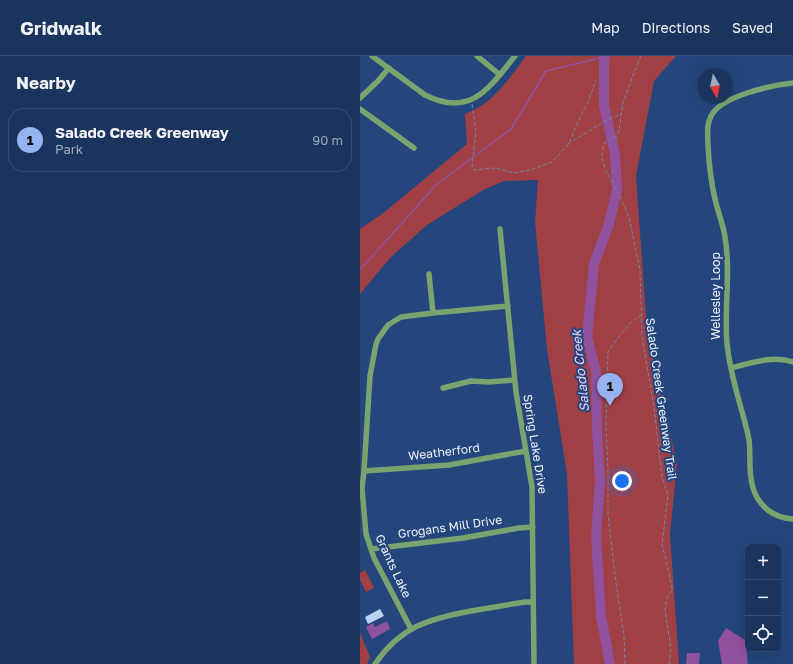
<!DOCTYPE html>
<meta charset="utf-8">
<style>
body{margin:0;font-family:"Golos Text",sans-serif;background:#283f66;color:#f1f3f6}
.controls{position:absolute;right:12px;bottom:12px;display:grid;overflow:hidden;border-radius:8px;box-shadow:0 4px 16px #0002}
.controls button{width:36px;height:36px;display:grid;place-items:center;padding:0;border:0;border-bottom:1px solid #394f72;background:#1b345d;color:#f1f3f6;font:20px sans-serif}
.compass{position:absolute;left:337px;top:12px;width:36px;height:36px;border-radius:50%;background:#1b345d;box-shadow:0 4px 16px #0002;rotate:171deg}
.you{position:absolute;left:262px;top:425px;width:14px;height:14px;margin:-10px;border:3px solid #fff;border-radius:50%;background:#1a73e8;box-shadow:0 0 0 6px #1a73e833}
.badge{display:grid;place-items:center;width:26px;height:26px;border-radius:50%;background:#95b2f1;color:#111;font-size:13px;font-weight:700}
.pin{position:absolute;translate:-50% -33px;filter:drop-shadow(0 1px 2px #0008)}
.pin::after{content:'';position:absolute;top:21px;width:14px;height:12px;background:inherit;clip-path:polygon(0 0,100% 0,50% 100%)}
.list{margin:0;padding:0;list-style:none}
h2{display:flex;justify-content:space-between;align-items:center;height:52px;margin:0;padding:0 16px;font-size:17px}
h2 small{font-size:13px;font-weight:400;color:#a0aabc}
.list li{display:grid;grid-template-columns:26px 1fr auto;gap:12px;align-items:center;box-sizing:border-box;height:64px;margin:0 8px 8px;padding:0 8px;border:1px solid #394f72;border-radius:16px}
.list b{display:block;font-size:15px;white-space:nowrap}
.list p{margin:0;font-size:13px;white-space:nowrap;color:#a0aabc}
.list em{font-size:13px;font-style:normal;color:#a0aabc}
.icon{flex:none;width:22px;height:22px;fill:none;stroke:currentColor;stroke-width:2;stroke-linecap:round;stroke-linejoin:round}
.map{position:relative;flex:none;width:433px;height:608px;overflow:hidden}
header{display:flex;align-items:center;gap:24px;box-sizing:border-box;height:56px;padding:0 20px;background:#1b345d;border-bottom:1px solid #394f72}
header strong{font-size:19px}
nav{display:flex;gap:22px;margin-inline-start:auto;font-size:14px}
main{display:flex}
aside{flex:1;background:#1b345d}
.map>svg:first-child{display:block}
.green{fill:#a04045}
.water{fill:#90529f}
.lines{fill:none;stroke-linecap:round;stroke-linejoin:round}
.stream{stroke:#90529f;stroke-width:1.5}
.river{stroke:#90529f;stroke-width:10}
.building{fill:#bcd2f4}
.path{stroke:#6f86aa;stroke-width:1;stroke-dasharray:4 2;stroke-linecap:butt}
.street{stroke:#79a36f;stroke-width:5.5}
.labels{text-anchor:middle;stroke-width:4;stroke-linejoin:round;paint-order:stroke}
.street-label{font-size:12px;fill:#eef2f9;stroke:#24467c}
.water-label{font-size:13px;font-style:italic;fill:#eecdf6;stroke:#24467c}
</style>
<header>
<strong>Gridwalk</strong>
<nav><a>Map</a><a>Directions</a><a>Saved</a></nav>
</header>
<main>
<aside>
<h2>Nearby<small></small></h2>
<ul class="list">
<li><span class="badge">1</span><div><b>Salado Creek Greenway</b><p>Park</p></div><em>90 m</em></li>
</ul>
</aside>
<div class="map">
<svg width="433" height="608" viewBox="0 0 433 608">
<rect width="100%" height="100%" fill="#24467c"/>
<path class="green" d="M166,0H316L294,25L276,120L287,274L317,408L310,478L319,608H214L207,418L187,293L175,166L178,124L144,125L123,134L67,169L31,201L0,238V173L22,158L107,88L105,58C133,48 149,23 166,0Z
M5,514L14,532L6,536L0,524V517Z
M0,577L10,601L7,608H0Z"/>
<path class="water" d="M27,565L30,573L12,583L6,571L13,567L15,571Z
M366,572L385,584L388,608H362L358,585Z
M327,597H340L339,608H326Z"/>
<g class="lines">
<path class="stream" d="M0,214L76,129L151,73L186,15L244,1"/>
<path class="river" d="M245,0L244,1V50L255,98L257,134L249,168L234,208L227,281L236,316L237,374L240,425L236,480L241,560L250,608"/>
</g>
<path class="building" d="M20,553L24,560L8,568L5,561Z"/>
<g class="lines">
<path class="path" d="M281,0L272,22L263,47L259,75L257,80L244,87L242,97V102L245,113L260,141L269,161L280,214L282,281L294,351L302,421L308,439L302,488L312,531V534L307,542L305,554L311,593L309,608
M112,48L116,76L112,110L114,114L135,112L154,117L170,114L192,106L208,89L218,66L228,46L236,24
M208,88L247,64L261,58
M265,608L264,579L256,527L248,459V416L246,369L248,295L268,269L281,259"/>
<path class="street" d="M12,0L65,39C111,62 129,32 155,0
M117,0L140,19
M433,27C412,29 361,40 351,60C346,70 348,79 348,90C349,108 351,126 355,143C358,156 363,168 365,181C371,216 364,252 367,287C369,309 375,331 381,352C384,363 387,373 389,384C391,399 388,417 393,432C399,451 414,462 433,463
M0,42L18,25L29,12
M0,53L54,92
M140,173L156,336L172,431L174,608
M69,218L73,257
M371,312C390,307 414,299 433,306
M83,332L111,325L129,326L154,324
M4,415L89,409L166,395
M11,493L103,482L159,472L173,471
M51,573L14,502L6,478L2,432L4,415L10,320L16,288L18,283L28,269L41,261L73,257L148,250
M15,608C40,571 68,563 111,555C129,552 147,549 165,546H173"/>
</g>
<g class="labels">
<g class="street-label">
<text transform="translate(356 240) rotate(-90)" y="4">Wellesley Loop</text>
<text transform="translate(301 343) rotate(82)" y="4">Salado Creek Greenway Trail</text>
<text transform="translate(175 388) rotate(81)" y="4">Spring Lake Drive</text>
<text transform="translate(84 396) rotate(-7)" y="4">Weatherford</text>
<text transform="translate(90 471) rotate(-8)" y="4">Grogans Mill Drive</text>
<text transform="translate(33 510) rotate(65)" y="4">Grants Lake</text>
</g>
<g class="water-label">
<text transform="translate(220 315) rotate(-96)" y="5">Salado Creek</text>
</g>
</g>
</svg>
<div class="controls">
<button>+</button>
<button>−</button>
<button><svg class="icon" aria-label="locate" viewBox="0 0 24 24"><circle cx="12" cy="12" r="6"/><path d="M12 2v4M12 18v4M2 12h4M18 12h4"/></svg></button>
</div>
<svg class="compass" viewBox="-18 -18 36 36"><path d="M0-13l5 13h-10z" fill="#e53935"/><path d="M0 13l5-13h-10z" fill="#a0aabc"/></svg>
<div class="you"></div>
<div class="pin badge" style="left:250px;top:350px">1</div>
</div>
</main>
